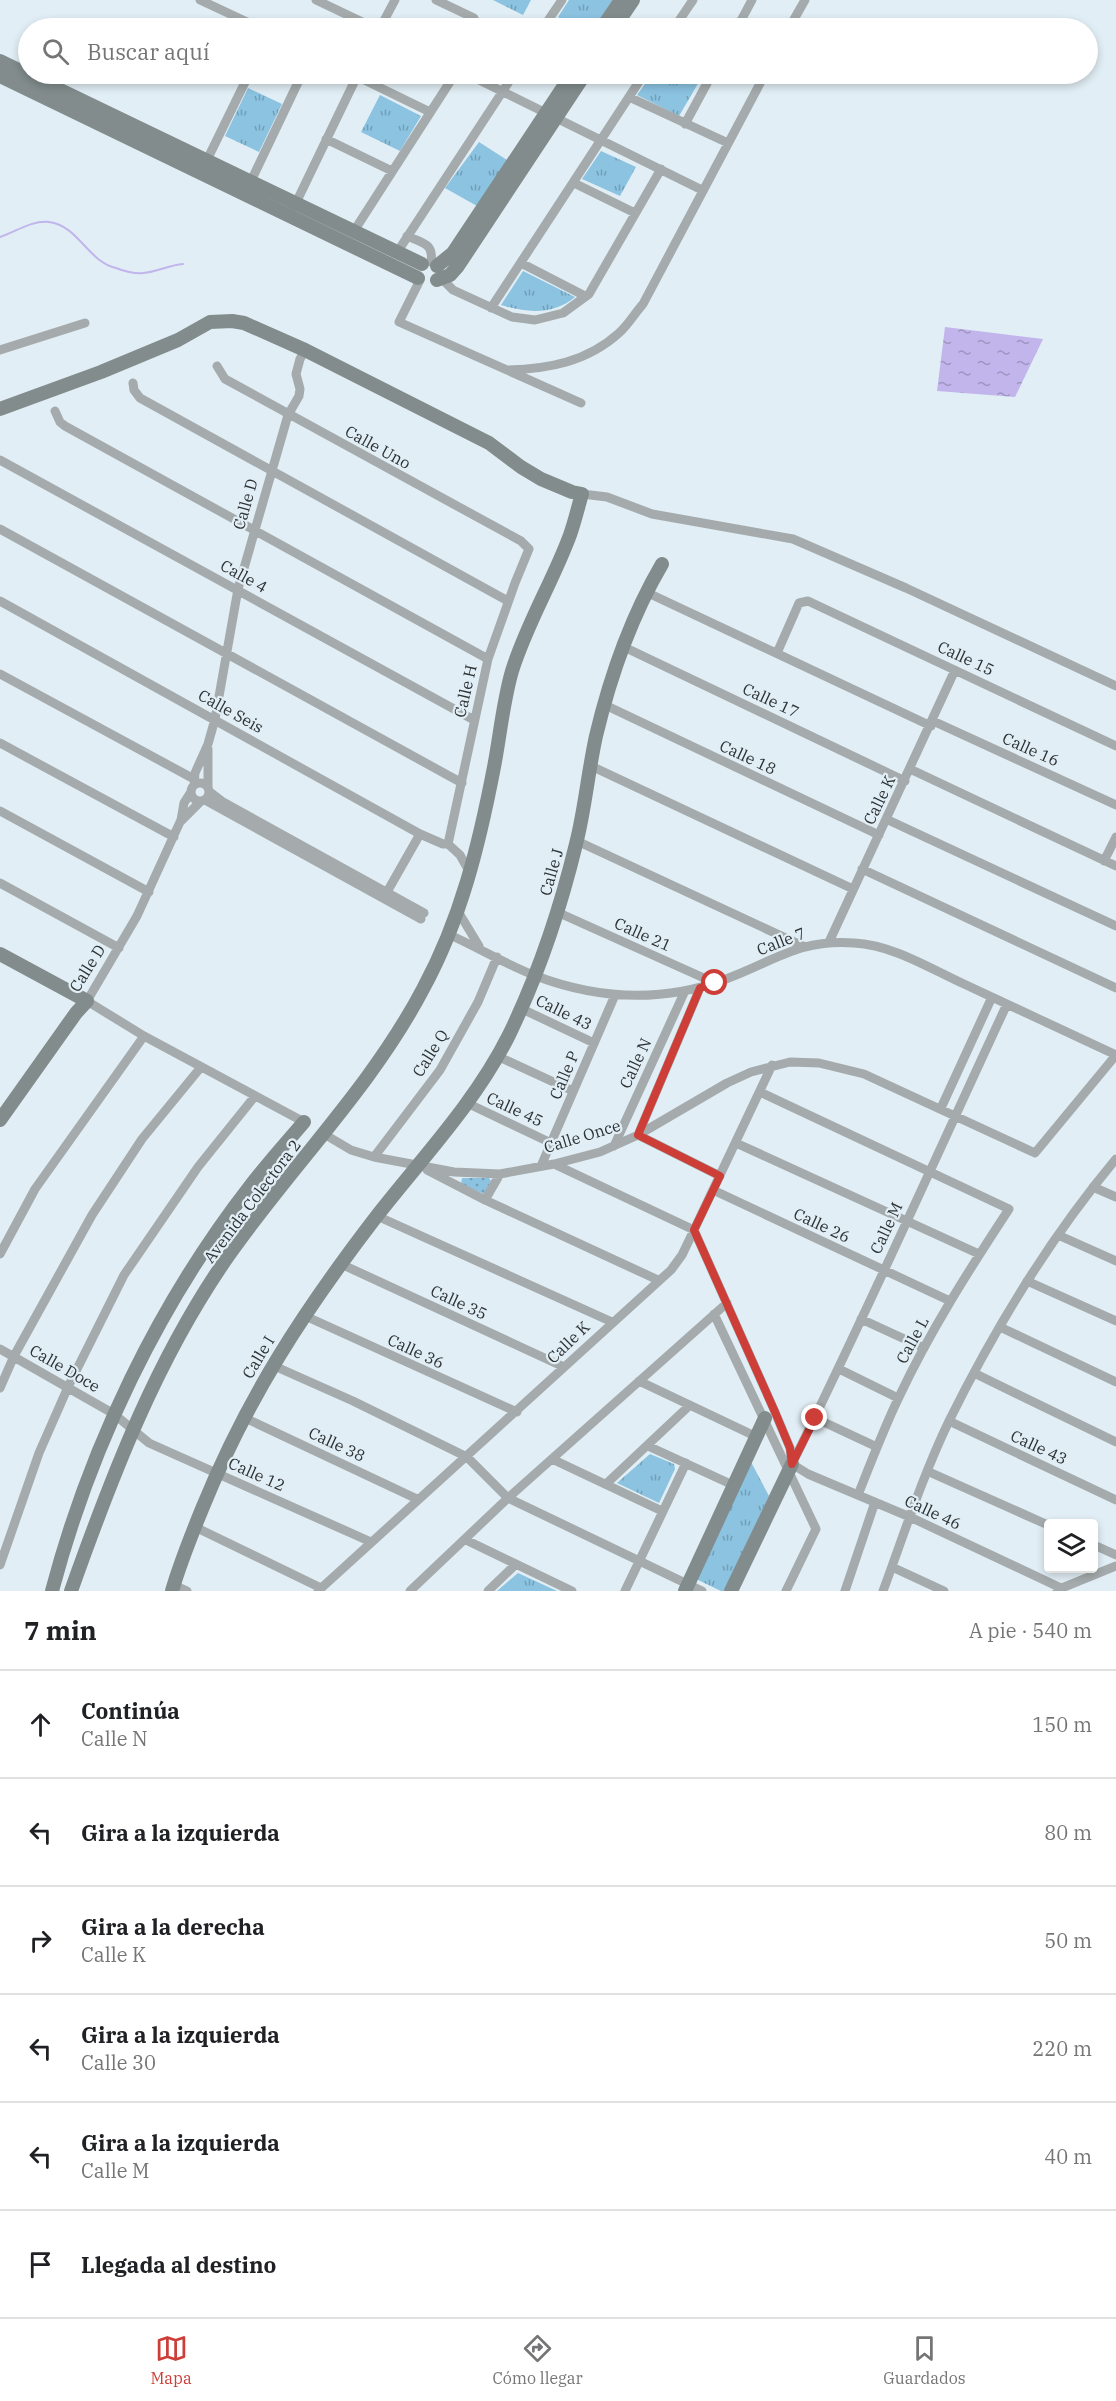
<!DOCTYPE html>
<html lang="es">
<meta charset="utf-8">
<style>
body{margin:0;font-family:"IBM Plex Serif",serif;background:#f2f2f2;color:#202124}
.controls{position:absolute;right:18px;bottom:18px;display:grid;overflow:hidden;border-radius:6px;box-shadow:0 3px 9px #0003}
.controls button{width:54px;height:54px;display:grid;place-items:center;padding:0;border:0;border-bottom:2px solid #e0e0e0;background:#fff;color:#202124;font:30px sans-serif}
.stop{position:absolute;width:18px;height:18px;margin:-14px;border:4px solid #cc3e37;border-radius:50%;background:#fff}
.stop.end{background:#cc3e37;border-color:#fff;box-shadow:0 2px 6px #0008}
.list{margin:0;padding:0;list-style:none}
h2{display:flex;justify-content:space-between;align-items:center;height:78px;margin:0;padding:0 24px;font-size:26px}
h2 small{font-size:20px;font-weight:400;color:#757577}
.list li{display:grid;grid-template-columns:39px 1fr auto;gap:18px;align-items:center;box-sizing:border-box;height:108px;padding:0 24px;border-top:2px solid #e0e0e0}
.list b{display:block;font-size:22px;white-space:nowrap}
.list p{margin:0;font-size:20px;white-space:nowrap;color:#757577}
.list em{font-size:20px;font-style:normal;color:#757577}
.icon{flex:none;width:33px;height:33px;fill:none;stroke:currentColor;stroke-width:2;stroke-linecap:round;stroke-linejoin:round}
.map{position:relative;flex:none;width:1116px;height:1591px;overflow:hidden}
.search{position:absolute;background:#fff;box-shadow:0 3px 9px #0003;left:18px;right:18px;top:18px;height:66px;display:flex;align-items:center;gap:15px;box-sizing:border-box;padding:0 21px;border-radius:33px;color:#757577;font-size:22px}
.sheet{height:726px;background:#fff}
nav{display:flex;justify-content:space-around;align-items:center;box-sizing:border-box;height:84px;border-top:2px solid #e0e0e0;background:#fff;font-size:16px;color:#757577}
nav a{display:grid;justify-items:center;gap:3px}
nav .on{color:#cc3e37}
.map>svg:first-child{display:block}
.grass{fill:url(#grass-dots)}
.park{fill:url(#park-tufts)}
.water{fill:url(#water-ripples)}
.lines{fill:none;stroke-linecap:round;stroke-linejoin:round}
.stream{stroke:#c1b5ec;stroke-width:2}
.street{stroke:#a5abac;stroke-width:9}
.secondary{stroke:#828c8d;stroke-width:14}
.route{stroke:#cc3e37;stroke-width:8}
.labels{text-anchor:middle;stroke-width:4.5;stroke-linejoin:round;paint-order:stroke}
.street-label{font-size:16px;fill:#2d3235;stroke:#e1eef5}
</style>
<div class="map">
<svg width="1116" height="1591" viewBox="0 0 1116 1591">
<defs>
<pattern id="grass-dots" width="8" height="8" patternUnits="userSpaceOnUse" patternTransform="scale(1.5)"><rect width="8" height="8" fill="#8bc3e1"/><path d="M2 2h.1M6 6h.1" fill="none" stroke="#729fb7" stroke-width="1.8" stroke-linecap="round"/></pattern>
<pattern id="park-tufts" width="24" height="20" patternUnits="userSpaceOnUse" patternTransform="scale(1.5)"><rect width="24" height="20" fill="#8bc3e1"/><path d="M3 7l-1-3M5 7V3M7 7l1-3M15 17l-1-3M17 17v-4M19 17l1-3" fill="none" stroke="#729fb7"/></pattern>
<pattern id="water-ripples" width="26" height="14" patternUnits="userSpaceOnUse" patternTransform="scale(1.5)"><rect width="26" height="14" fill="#c1b5ec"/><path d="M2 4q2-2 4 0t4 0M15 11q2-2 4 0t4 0" fill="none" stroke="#9d94c0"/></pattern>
</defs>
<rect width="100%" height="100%" fill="#e1eef5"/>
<path class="grass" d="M462,1178H489L491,1181L484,1194L461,1184Z"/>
<path class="park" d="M493,0H531L523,15Z
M569,0H613L594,28H574L558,17Z
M652,74H699L703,75L679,116L637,95Z
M248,88L282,104L259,152L225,136Z
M380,95L421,116L400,151L361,132Z
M479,142L507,160L477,206L445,188Z
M601,151L636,167L620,196L582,179Z
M523,271L575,297C554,315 526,313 501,305Z
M650,1454L674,1464L675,1469L659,1503L617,1483Z
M751,1462L769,1496L724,1591H721L696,1579Z
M518,1573L557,1591H497Z"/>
<path class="water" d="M945,327L1043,339L1015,397L937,391Z"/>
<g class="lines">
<path class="stream" d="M0,237C15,232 32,220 49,222C79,226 87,261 116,268C123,271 135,274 143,273C157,272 169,265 183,264"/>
<path class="street" d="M200,0L260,28
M316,0L375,28
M436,0L474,18L475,28
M380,28L395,0
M543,28L562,0
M674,28L693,0
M737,28L752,0
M789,28L805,0
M352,74L430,112
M467,74L702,190
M629,97L728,143
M685,124L712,74
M326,139L392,171
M207,160L249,74
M251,181L302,74
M574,183L635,213
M294,207L358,74
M354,231L455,74
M407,236C422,243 434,243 431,262
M398,251L514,74
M521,263L585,296
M441,278L453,290L512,317L535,320L563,313L589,294L661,169
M420,280L399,322L581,403
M491,308L644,74
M0,350L85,323
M217,366L225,379L521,541L529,549L515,583L488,659L448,844
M507,370C548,369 587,362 619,333C628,325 635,313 643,304L765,74
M133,383L134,390L140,398L508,601
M55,411L60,422L65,426L488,659
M0,460L474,720
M582,494L607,497L652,514L793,539L906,588L1116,686
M0,529L462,783
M646,592L931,726
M0,601L420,834L443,844H448L460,855L469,871
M624,647L905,781
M777,653L799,603L808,601L1116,746
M0,674L194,779
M605,705L879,835
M933,721L1116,805
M0,743L174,837
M208,749V787
M591,766L853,889
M910,769L1116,866
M191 792a9 9 0 1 1 18 0a9 9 0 1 1-18 0Z
M194,785L195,773L208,744L215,719L238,589L288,415L299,396L300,389L296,374L300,359L305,350
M210,792L223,802L424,913
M205,800L421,919
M201,801L180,822L137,916L87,1001L144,1036L304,1122
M0,811L149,892
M886,819L1116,926
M181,820L184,803L191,792
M577,841L803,946
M1104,861L1116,837
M862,869L1116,988
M0,883L119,948
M387,892L420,834
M557,912L715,983
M459,913L479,946
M450,935C479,948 507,965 536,976C600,1000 662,1003 726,979C775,961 798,939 854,943C893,945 929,968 964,984C1015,1008 1065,1031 1116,1055
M829,942L955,670
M700,988L638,1135L720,1176
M520,1008L594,1043
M497,1056L573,1091
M760,1092L1009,1209C969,1270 930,1331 899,1397C884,1428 871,1462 858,1495
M467,1103L551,1143
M941,1108L992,997
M324,1134L351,1150L374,1157L454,1172L500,1174L554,1164L600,1152L638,1135L727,1083L751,1072L790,1062L819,1063L864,1074L1035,1153L1116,1055
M736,1143L979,1254
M614,1146L684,993
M374,1157L440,1070L478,1002L497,957
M554,1164L694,1230L775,1412L790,1448L792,1464
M541,1166L615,995
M427,1170L485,1200L658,1280
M1093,1187L1116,1197
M713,1190L950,1301
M485,1200L500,1174
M377,1216L612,1322
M1058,1235L1116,1261
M0,1254L35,1189L144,1036
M341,1264L564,1367
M1027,1281L1116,1321
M714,1314L816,1529L786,1591
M303,1315L517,1412
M861,1319L924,1348
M1000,1327L1116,1382
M0,1349L114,1414L149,1443L371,1542
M272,1365L353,1401L467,1457L508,1498L702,1591
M839,1369L898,1398
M974,1373L1116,1442
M639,1381L757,1437
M0,1388L14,1356L92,1215L142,1139L201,1067
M243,1417L417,1499
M815,1418L877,1447
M949,1421L1116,1500
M648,1446L735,1486
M552,1459L662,1511
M792,1464C867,1312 936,1157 1007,1004
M792,1464L808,1474L910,1517L1061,1588
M927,1471L1048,1525
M606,1484L690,1405
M195,1527L321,1588
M466,1540L572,1591
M1094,1545L1116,1555
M0,1565L39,1453L68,1387L124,1275L198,1167L255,1096
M892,1567L944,1591
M174,1585L187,1591
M1057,1590L1116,1566
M318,1591L671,1270L682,1255L694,1230L772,1065
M410,1591L508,1498L727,1303
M488,1591L515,1565
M625,1591L686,1463
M845,1591L875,1502
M883,1591C904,1534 923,1475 949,1421C995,1328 1050,1238 1116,1159"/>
<path class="secondary" d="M602,28L621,0
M614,28L633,0
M0,61L422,264
M0,76L418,278
M437,266L453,253L572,74
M437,280L450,275L458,266L585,74
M0,409L101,372L178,340L210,322L232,321L244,323L305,350L489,443L521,467L541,479L572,492L582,494C578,507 575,521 570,535C553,581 527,623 512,671C503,702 500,736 494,767C479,845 461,919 423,989C372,1086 294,1163 231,1252C158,1355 113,1473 71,1591
M0,954L87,1001L76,1013L0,1120
M52,1591C90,1447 159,1303 251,1185C268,1163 286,1143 304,1122
M172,1591C180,1563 191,1536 202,1509C247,1398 303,1312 376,1217C422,1158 475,1103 509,1035C538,975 560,910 576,844C585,809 588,772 596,736C610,677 631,617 662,564
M685,1591L765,1418
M731,1591L792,1464"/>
</g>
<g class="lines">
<path class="route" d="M715,983L700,988L638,1135L720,1176L694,1230L775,1412L790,1448L792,1464L815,1418"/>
</g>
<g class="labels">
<g class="street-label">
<text transform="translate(378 447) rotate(29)" y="6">Calle Uno</text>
<text transform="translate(245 504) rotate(-74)" y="6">Calle D</text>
<text transform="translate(244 576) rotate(29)" y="6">Calle 4</text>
<text transform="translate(966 658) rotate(25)" y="6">Calle 15</text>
<text transform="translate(465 691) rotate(-77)" y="6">Calle H</text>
<text transform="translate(771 700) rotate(25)" y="6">Calle 17</text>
<text transform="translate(231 711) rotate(29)" y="6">Calle Seis</text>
<text transform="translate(1031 749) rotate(24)" y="6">Calle 16</text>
<text transform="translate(748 757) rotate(25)" y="6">Calle 18</text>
<text transform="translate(879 800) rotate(-64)" y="6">Calle K</text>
<text transform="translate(551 872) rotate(-74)" y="6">Calle J</text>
<text transform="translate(643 934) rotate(24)" y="6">Calle 21</text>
<text transform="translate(781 941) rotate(-21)" y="6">Calle 7</text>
<text transform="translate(87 968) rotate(-58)" y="6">Calle D</text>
<text transform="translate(564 1012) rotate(26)" y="6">Calle 43</text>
<text transform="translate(430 1053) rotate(-58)" y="6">Calle Q</text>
<text transform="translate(635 1063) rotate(-65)" y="6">Calle N</text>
<text transform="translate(564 1075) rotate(-67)" y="6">Calle P</text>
<text transform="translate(515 1109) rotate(25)" y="6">Calle 45</text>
<text transform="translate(582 1136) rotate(-17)" y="6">Calle Once</text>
<text transform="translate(252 1201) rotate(-53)" y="6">Avenida Colectora 2</text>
<text transform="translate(822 1225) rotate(25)" y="6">Calle 26</text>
<text transform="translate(886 1228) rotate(-65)" y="6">Calle M</text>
<text transform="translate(459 1302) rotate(25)" y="6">Calle 35</text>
<text transform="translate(912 1340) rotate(-62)" y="6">Calle L</text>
<text transform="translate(568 1342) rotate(-44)" y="6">Calle K</text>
<text transform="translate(416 1351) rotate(25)" y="6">Calle 36</text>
<text transform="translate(258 1357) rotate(-59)" y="6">Calle I</text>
<text transform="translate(65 1368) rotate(30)" y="6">Calle Doce</text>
<text transform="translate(337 1444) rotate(25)" y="6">Calle 38</text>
<text transform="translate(1039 1447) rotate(25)" y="6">Calle 43</text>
<text transform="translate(257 1474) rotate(24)" y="6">Calle 12</text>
<text transform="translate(933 1512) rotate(25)" y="6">Calle 46</text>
</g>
</g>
</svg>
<div class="controls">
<button><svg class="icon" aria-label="layers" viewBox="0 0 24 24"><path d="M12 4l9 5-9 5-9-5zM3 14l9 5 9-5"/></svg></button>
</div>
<div class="stop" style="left:715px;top:983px"></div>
<div class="stop end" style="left:815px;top:1418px"></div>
<div class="search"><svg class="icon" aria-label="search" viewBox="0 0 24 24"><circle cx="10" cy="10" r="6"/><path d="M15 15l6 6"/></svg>Buscar aquí</div>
</div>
<section class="sheet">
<h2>7 min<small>A pie · 540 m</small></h2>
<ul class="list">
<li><svg class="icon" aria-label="ahead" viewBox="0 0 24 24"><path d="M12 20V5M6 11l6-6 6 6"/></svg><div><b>Continúa</b><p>Calle N</p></div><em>150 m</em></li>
<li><svg class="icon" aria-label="left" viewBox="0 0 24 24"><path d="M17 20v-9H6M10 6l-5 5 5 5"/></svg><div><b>Gira a la izquierda</b></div><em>80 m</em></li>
<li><svg class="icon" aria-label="right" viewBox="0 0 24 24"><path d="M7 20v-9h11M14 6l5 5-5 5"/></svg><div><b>Gira a la derecha</b><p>Calle K</p></div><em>50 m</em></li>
<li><svg class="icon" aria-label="left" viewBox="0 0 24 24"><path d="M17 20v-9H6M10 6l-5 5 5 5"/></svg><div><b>Gira a la izquierda</b><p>Calle 30</p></div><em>220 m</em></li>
<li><svg class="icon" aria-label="left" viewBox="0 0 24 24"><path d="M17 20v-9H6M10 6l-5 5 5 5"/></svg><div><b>Gira a la izquierda</b><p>Calle M</p></div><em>40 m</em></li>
<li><svg class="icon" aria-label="arrive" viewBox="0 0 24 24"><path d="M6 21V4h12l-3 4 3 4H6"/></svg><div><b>Llegada al destino</b></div></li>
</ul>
</section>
<nav>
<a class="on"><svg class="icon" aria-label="map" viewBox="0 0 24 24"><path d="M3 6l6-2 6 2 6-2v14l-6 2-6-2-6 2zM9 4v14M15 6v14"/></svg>Mapa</a>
<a><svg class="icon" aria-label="directions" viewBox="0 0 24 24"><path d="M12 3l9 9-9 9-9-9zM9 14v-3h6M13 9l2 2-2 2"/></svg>Cómo llegar</a>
<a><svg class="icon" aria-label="saved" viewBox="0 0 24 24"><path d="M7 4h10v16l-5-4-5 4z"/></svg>Guardados</a>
</nav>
